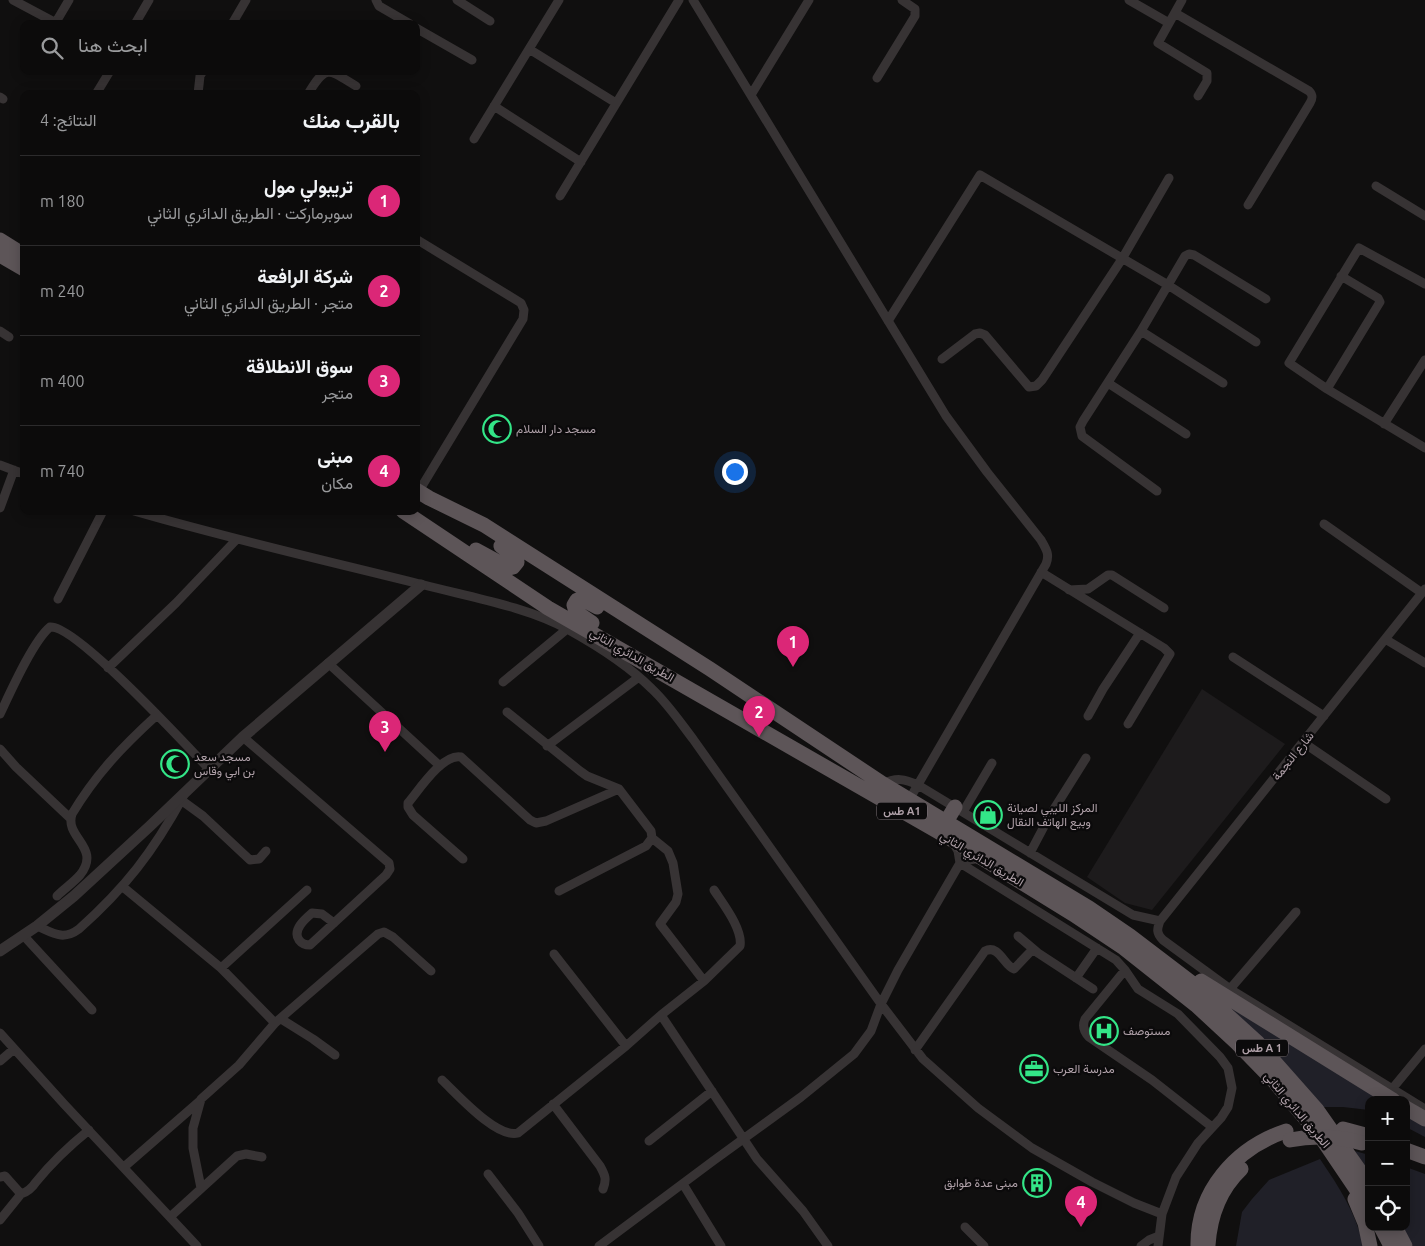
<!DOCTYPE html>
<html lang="ar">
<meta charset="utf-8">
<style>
body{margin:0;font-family:Ubuntu,Vazirmatn,sans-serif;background:#1a1919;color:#f1f3f6;direction:rtl}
.controls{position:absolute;right:15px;bottom:15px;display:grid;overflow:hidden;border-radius:10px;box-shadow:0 2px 12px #0003}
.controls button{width:45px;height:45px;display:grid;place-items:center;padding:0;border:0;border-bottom:1px solid #2c2b2c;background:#0c0b0b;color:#f1f3f6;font:25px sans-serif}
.you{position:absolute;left:734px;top:471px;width:18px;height:18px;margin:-12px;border:4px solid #fff;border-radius:50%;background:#1a73e8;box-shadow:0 0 0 8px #1a73e833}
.badge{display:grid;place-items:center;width:32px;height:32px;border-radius:50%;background:#db2777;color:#fff;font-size:16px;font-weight:700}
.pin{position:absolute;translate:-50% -41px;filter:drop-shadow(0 1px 2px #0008)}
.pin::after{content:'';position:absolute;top:26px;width:18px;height:15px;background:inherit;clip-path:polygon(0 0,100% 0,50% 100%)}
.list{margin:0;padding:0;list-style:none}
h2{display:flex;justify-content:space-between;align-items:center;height:65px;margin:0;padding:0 20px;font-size:21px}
h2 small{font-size:16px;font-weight:400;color:#9a9b9d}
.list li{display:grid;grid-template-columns:32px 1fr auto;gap:15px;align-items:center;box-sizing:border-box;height:90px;padding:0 20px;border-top:1px solid #2c2b2c}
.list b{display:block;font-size:19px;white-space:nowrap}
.list p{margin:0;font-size:16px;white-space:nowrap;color:#9a9b9d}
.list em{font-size:16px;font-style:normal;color:#9a9b9d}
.icon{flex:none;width:28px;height:28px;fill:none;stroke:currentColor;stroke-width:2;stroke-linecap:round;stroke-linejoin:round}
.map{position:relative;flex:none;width:1425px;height:1246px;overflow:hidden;direction:ltr}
.search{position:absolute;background:#0c0b0b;box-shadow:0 2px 12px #0003;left:20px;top:20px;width:400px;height:55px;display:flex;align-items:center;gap:12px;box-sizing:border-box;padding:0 18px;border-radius:10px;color:#9a9b9d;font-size:19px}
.panel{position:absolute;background:#0c0b0b;box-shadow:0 2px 12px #0003;left:20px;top:90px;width:400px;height:425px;border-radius:10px;direction:rtl}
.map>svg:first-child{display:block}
.built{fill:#1d1b1c}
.green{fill:#202028}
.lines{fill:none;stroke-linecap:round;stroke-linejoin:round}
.minor{stroke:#373334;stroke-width:9}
.tertiary{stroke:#373334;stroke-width:11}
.trunk{stroke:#5d5558;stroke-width:15}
.trunk-bridge{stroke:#5d5558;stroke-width:15}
.labels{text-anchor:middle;stroke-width:4.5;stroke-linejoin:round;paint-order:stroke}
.shield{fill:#0b0a0b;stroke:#7e747a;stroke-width:1}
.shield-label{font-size:11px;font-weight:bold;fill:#b0a1a9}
.poi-label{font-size:12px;fill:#b0a1a9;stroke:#0b0a0b;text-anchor:start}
.street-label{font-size:12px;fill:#b0a1a9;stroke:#0b0a0b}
</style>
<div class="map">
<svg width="1425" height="1246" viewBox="0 0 1425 1246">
<rect width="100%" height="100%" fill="#100f0f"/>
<path class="built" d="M1202,689L1285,744L1152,910L1125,903L1087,877Z"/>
<path class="green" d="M1227,1004L1386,1100H1369V1110L1343,1107H1323Z
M1406,1113L1425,1125V1137L1406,1127Z
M1355,1151L1369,1155V1175Z
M1320,1159C1341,1190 1354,1210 1364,1246H1236L1242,1212L1252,1199L1269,1180Z
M1406,1167L1425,1174V1246H1413L1402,1227H1406Z"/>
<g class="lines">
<path class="minor" d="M13,0L58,24
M376,0L379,6L410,24
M457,0L490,21
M693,0L946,416L987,472L1041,540C1046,549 1050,554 1046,564L909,800
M1129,0L1169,23
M1182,0L1158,43L1207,73V81L1198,96
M1175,13L1309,91C1313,95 1313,98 1310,103L1248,205
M56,22L69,0
M135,24L149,0
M232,24L246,0
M416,28L472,60
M529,49L616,103
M877,78L915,16V9L902,0
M96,94L110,71
M198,94L200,76L203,71
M308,94C326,64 328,69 356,86
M751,95L809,0
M0,97L3,99
M494,106L581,162
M474,139L559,0
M1376,186L1425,216
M560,196L679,0
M416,239L521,303L524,310L523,319L419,491
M1425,284L1359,248L1289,363L1327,389L1425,448
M888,321L980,175L1168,285L1256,342
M0,331L9,337
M1141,331L1223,383
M942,359L975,334L980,333L985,335L1029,387L1036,386L1042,380L1122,259L1169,178
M1108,383L1186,434
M1327,389L1380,302L1378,298L1341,276
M1384,424L1425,360
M0,465L24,474
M1157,491L1082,436L1080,427L1083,421L1141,331L1185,256L1189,254L1194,255L1266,299
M0,508L14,470
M134,511C230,539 328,561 424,585C470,597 528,607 569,630C596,645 630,667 652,689C668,704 680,722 693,739L881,1004L923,1059L978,1108L1032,1148L1092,1182L1134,1203L1162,1214
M1324,524L1422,593
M1041,572L1164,648L1170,654L1128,724
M1425,589L1160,921C1157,929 1156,933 1163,940L1230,989L1425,1109
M1069,590L1088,589L1108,575H1112L1164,608
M58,599L103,511
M1385,639L1425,663
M1233,657L1324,716
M328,663L440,766
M108,668L176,603L236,540
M503,682L567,629
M507,712L580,771L587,776L619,789L651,831L652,838L646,846L559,891
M0,714C10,693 33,641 50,627C75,624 187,746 209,769
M1088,716L1103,689L1140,633
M243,737L389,863L390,869L386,875L310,945C306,945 302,944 299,940C292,930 305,919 312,913L322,914L334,923
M1304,743L1386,799
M547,746L639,677
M0,749L16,767L71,819
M883,784C896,777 905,779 918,785L1133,915L1160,921
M181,800L203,816L250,860L259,859L266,851
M963,812L992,763
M652,838L668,851L673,863L678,894L676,902L660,924L704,981
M953,842L958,851L960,863L1116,960L1125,970L1138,989L1178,1014L1220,1057L1228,1068L1232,1088L1228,1107L1221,1118L1198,1143L1176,1177L1162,1214L1158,1246
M1030,853L1049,817L1086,758
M463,859L413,815L408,807V803C419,790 443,753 461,757L530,820L536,823L546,821L619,789
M123,887L221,968L275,1023
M57,896C64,889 74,882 80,875C102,847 64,838 72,814C96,774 122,747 157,715
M37,926C53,933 63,941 79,929C125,888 153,852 183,797
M23,935L92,1010
M1018,936L1038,953L1093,989
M554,954L626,1046
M221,968L307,890
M1125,970L1085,1019C1082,1026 1084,1032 1089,1037L1152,1080L1212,1127
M1076,978L1097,948
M1230,989L1296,912
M661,1015L757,1159L803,1211L828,1246
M281,1019L313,1039L335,1055
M0,1033L64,1104L197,1246
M915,1050L985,951C999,944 1004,966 1014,969L1033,949
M0,1061L14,1049
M442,1080C457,1094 497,1139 518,1133L626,1046L661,1015L704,981L740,946C743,929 723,904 714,890
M1392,1089L1425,1049
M553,1104L600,1166C605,1175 607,1179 603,1189
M649,1141L712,1091
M124,1167L201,1100
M488,1174L518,1213L539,1246
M0,1177L5,1176L21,1194
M683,1184L721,1246
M201,1188L193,1148V1128L201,1099L239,1065L275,1023L378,934L384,932L393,937L431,971
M170,1217L237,1156L246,1154L262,1157
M0,1220L21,1194C28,1192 32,1188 36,1182C53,1161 68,1147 89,1130
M965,1227L984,1246
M599,1246L713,1161L801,1097L854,1054L871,1031L881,1004L898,970L960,863L969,860L981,858
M1141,1246L1149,1240L1159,1236"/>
<path class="tertiary" d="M0,951L37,926L74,896L150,826L243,737L421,585"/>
<path class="trunk" d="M0,240L24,255
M0,255L24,269
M416,490L429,498L484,525L710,669L883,784L1089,908L1130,936L1193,984L1257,1042L1317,1110L1369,1184
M403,511L548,608L951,839L1073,914L1124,948L1196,1005L1237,1043L1274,1081L1321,1137L1369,1208
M476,550L509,568L513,567L517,562L516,557L501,546
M592,623L576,612L574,605L577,600L582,599L597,607
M946,822L955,807
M1201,981L1393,1100
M1406,1108L1425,1119
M1343,1129L1369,1136
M1406,1150L1425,1157
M1355,1199L1365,1223L1370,1246
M1381,1227L1391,1246
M1395,1227L1405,1246
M1208,1245C1210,1216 1220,1189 1241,1169
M1198,1246C1197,1191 1236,1148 1286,1131"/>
<path class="trunk-bridge" d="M1290,1140C1315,1135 1337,1136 1362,1143"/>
</g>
<defs>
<symbol id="mosque-ring" viewBox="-11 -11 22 22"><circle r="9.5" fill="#0b0a0b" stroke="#33e587" stroke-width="1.5"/><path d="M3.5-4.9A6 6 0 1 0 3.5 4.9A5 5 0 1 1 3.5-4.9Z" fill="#33e587"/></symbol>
<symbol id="shop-ring" viewBox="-11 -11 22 22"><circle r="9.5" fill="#0b0a0b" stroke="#33e587" stroke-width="1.5"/><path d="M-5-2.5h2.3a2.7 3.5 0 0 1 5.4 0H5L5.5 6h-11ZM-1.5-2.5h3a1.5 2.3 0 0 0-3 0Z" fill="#33e587"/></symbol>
<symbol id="hospital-ring" viewBox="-11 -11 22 22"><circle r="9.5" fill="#0b0a0b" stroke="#33e587" stroke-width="1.5"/><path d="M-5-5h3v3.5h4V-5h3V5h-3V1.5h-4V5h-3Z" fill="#33e587"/></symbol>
<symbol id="office-ring" viewBox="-11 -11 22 22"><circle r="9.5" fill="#0b0a0b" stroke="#33e587" stroke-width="1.5"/><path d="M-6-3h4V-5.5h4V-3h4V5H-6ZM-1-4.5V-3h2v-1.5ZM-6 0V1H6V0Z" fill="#33e587"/></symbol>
<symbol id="building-ring" viewBox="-11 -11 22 22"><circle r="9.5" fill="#0b0a0b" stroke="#33e587" stroke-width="1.5"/><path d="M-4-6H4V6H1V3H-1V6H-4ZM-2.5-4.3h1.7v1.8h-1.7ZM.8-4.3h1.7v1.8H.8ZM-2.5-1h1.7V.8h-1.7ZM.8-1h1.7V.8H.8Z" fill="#33e587"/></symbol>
</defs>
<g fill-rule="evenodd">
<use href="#mosque-ring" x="481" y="413" width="32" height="32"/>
<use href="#mosque-ring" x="159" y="748" width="32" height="32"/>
<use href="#shop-ring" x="972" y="799" width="32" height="32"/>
<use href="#hospital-ring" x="1088" y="1015" width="32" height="32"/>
<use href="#office-ring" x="1018" y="1053" width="32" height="32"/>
<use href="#building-ring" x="1021" y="1167" width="32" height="32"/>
</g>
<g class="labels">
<g class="shield">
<rect x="877" y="802.5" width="50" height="17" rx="4"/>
<rect x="1236" y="1039.5" width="52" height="17" rx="4"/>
</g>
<g class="shield-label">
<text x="902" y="815">طس A1</text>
<text x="1262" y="1052">طس A 1</text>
</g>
<g class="poi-label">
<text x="516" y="433">مسجد دار السلام</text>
<text x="194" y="761">مسجد سعد<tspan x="194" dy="14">بن ابي وقاس</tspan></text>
<text x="1007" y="812">المركز الليبي لصيانة<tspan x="1007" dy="14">وبيع الهاتف النقال</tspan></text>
<text x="1123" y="1035">مستوصف</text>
<text x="1053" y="1073">مدرسة العرب</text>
<text x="1018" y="1187" text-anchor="end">مبنى عدة طوابق</text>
</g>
<g class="street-label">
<text transform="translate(632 655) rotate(30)" y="4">الطريق الدائري الثاني</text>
<text transform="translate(1293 756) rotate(-51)" y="4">شارع النجمة</text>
<text transform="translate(982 859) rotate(31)" y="4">الطريق الدائري الثاني</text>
<text transform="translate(1297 1110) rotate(50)" y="4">الطريق الدائري الثاني</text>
</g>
</g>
</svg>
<div class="controls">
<button>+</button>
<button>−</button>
<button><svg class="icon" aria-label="locate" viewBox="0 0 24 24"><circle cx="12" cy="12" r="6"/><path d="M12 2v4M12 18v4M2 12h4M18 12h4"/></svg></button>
</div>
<div class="you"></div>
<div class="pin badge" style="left:793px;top:667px">1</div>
<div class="pin badge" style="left:759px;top:737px">2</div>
<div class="pin badge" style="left:385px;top:752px">3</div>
<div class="pin badge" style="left:1081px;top:1227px">4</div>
<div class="search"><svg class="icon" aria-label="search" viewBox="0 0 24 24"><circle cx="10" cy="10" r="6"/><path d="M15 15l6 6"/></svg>ابحث هنا</div>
<section class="panel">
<h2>بالقرب منك<small>النتائج: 4</small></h2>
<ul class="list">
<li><span class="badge">1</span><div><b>تريبولي مول</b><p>سوبرماركت · الطريق الدائري الثاني</p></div><em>180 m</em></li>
<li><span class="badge">2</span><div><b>شركة الرافعة</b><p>متجر · الطريق الدائري الثاني</p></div><em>240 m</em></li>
<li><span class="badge">3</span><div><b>سوق الانطلاقة</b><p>متجر</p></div><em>400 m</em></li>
<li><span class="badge">4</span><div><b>مبنى</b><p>مكان</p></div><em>740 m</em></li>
</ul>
</section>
</div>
